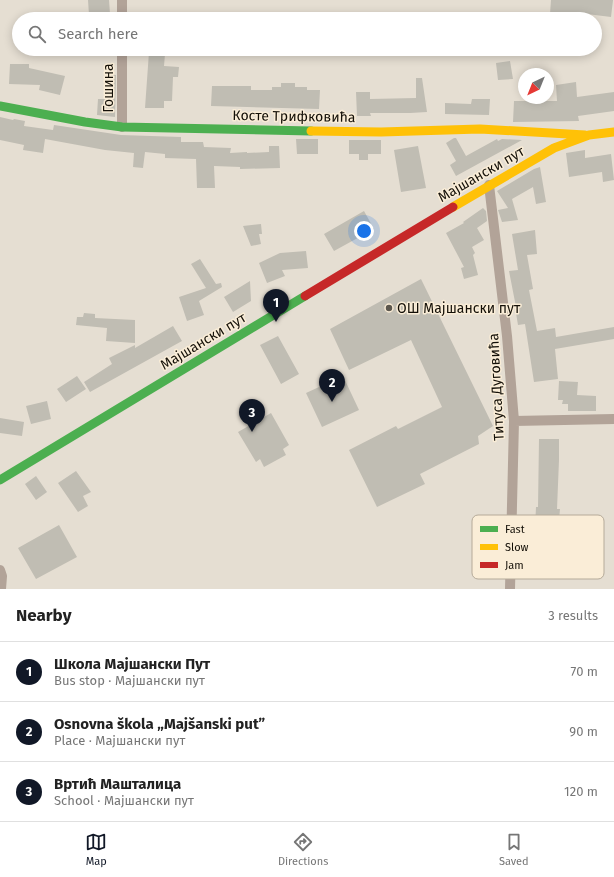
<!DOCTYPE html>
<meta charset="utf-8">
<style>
body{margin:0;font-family:"Fira Sans",sans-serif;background:#f2f2f2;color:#222}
.compass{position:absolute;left:518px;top:68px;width:36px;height:36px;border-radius:50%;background:#fff;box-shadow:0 2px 10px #0003;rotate:223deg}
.you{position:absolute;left:364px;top:231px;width:14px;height:14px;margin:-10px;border:3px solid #fff;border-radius:50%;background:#1a73e8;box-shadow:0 0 0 6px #1a73e833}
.badge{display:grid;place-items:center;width:26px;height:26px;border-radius:50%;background:#111827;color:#fff;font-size:13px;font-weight:700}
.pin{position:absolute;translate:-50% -33px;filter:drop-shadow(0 1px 2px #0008)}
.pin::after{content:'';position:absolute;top:21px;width:14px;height:12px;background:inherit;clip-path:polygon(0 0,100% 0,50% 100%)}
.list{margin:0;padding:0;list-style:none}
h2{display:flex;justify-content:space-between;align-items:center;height:52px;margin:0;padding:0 16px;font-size:17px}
h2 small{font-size:13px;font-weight:400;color:#767676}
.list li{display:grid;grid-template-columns:26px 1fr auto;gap:12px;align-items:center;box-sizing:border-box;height:60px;padding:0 16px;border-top:1px solid #e0e0e0}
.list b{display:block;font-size:15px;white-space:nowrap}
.list p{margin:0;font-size:13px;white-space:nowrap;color:#767676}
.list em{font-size:13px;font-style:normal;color:#767676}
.icon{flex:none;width:22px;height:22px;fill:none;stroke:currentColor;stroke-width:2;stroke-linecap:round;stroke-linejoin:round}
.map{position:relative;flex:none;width:614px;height:589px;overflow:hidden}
.search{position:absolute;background:#fff;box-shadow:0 2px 10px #0003;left:12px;right:12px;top:12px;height:44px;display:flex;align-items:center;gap:10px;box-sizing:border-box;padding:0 14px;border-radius:22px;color:#767676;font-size:15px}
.sheet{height:232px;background:#fff}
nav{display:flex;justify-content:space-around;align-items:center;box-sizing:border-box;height:56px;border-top:1px solid #e0e0e0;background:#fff;font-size:11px;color:#767676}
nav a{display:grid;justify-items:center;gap:2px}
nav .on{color:#111827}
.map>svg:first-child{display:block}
.building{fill:#c0bdb3}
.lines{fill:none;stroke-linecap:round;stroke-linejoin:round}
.street{stroke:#b2a398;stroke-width:10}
.fast{stroke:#4caf50;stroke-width:9}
.slow{stroke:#ffc107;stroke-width:9}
.jam{stroke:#c62828;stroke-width:9}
.poi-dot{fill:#5c574e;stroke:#faedd7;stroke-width:1.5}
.labels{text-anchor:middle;stroke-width:3;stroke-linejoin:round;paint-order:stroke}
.street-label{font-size:14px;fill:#130f07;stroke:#faedd7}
.poi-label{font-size:14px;fill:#130f07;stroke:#faedd7;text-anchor:start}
.key{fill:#faedd7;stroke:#b5aa99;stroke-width:1}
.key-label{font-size:11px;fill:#130f07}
</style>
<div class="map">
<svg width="614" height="589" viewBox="0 0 614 589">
<rect width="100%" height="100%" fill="#e5ded2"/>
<path class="building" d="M88,0H109L110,14L89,15Z
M551,0H613L611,17L579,13V15L550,14Z
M149,52L165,54L164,66L179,67L178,77H173L172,101H164V108H145Z
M510,61L513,79L498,80L496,63Z
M10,64H29V68L65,76L60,95L39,90L40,85L9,84Z
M106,74L116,75L115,117L97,115L98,99H105Z
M416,78H422L427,112L410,113H370L371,116H357L356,92H370V99L416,98Z
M576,82L577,97L614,92V111L578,116L579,121L513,122L514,101H557L556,85Z
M281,83H295V87H307V90H320L319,109L211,106L212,86H251V90H272V87H281Z
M472,99H490L489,115L445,114V103L471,104Z
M0,117L13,120L14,119L25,121L24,126L53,130L54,125L121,135L181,137V142H203L204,147L231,148L230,153L247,152V153L269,152V146H279L280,168L240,169V167L214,166L215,188H197L196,159L165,158V154L145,152L143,168L133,167L134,153L105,150L45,139L43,153L23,150L24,145L0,140Z
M454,138H456L466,156L497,139L498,141L502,139L522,140L456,176L450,165L456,161L446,143Z
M296,139H318V154H297Z
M349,140H381V154H368V160H359V154H349Z
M418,146L426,188L401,192L394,150Z
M585,150V158L611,154L614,180L603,182L602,172L569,177L566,153Z
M540,167L546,202L536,204L533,187L512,199L518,220L502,222L498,210L508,208L497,191L534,169Z
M483,208L486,211L487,221L477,228L484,240L472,247L475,253L473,255L478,275L464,279L461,268L464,267L446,233L464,223L463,222Z
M364,211L374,229L334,251L324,234Z
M261,224L262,234H259L261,244L251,246L243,226Z
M535,230L537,254L527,255L533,289L529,290L537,331L555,328L556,337L614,327V339L555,349L558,379L534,382L525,324L518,325L515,307H516L509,271L518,270L512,234Z
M306,251L308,268L282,270L285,276L267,283L259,263L280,253Z
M200,259L216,284L221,283L222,287L199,301L204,315L187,321L179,297L206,288L191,264Z
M421,279L493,426L478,436L479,444L420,474L425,484L377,507L349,450L396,426L398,429L442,407L411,340L349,370L330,329Z
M250,281L251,301L233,312L224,297Z
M84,313L95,314V318L135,320V343L106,341L107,328L76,325L77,317H83Z
M173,326L182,341L90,392L84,382L112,364L109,358L135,345V348Z
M278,336L299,374L281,384L260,345Z
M77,376L86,389L66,402L57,389Z
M343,376L359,410L322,427L306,393Z
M559,381L578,382L577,395L596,396V411H568V404H562L563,400H558Z
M47,401L51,419L31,424L26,406Z
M271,413L289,445L283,449L286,455L264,467L260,459L256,462L238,432Z
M0,418L24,422L22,436L0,433Z
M539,439H559V460L557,509H560L558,530L535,528L536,507H538Z
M76,471L91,492L83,496L88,506L78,512L58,483Z
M36,476L47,492L36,500L25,484Z
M59,525L77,557L36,579L18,548Z"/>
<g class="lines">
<path class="street" d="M122,19V0
M122,49V127
M489,185L507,336L514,421L510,589
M514,421L614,419
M0,570L2,576L1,589"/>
<path class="fast" d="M0,106L85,122L122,127L311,131
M0,480L305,296"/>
<path class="slow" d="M311,131L381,132L480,129L585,135
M453,207L554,148L589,135L614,132"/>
<path class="jam" d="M305,296L453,207"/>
</g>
<circle class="poi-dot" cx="389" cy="308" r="4"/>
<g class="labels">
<g class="street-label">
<text transform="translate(108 88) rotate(-90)" y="5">Гошина</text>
<text transform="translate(294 116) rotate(1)" y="5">Косте Трифковића</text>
<text transform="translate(481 174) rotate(-30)" y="5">Мајшански пут</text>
<text transform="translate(203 341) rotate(-31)" y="5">Мајшански пут</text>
<text transform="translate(496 387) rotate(-93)" y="5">Титуса Дуговића</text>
</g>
<g class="poi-label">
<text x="397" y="313">ОШ Мајшански пут</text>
</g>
</g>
<rect x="472" y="515" width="132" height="64" rx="6" class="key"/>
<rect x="480" y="526" width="18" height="6" fill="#4caf50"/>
<rect x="480" y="544" width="18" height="6" fill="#ffc107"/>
<rect x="480" y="562" width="18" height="6" fill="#c62828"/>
<g class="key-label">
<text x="505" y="533">Fast</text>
<text x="505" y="551">Slow</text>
<text x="505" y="569">Jam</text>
</g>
</svg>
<svg class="compass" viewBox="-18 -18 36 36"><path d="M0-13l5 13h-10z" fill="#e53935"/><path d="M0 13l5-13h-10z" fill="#767676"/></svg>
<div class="you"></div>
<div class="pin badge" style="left:276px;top:322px">1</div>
<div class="pin badge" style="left:332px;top:402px">2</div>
<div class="pin badge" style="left:252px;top:432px">3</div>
<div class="search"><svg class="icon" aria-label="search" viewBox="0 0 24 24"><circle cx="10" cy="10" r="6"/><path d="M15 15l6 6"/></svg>Search here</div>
</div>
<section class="sheet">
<h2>Nearby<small>3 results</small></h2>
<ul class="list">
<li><span class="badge">1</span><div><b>Школа Мајшански Пут</b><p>Bus stop · Мајшански пут</p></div><em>70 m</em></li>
<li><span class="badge">2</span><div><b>Osnovna škola „Majšanski put”</b><p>Place · Мајшански пут</p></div><em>90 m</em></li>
<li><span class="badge">3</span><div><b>Вртић Машталица</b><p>School · Мајшански пут</p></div><em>120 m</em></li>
</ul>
</section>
<nav>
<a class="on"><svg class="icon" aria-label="map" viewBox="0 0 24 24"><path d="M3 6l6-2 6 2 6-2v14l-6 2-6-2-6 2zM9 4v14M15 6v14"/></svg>Map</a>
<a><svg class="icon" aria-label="directions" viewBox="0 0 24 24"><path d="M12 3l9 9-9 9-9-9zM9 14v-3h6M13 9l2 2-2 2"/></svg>Directions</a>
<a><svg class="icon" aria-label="saved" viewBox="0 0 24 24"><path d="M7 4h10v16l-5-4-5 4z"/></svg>Saved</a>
</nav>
